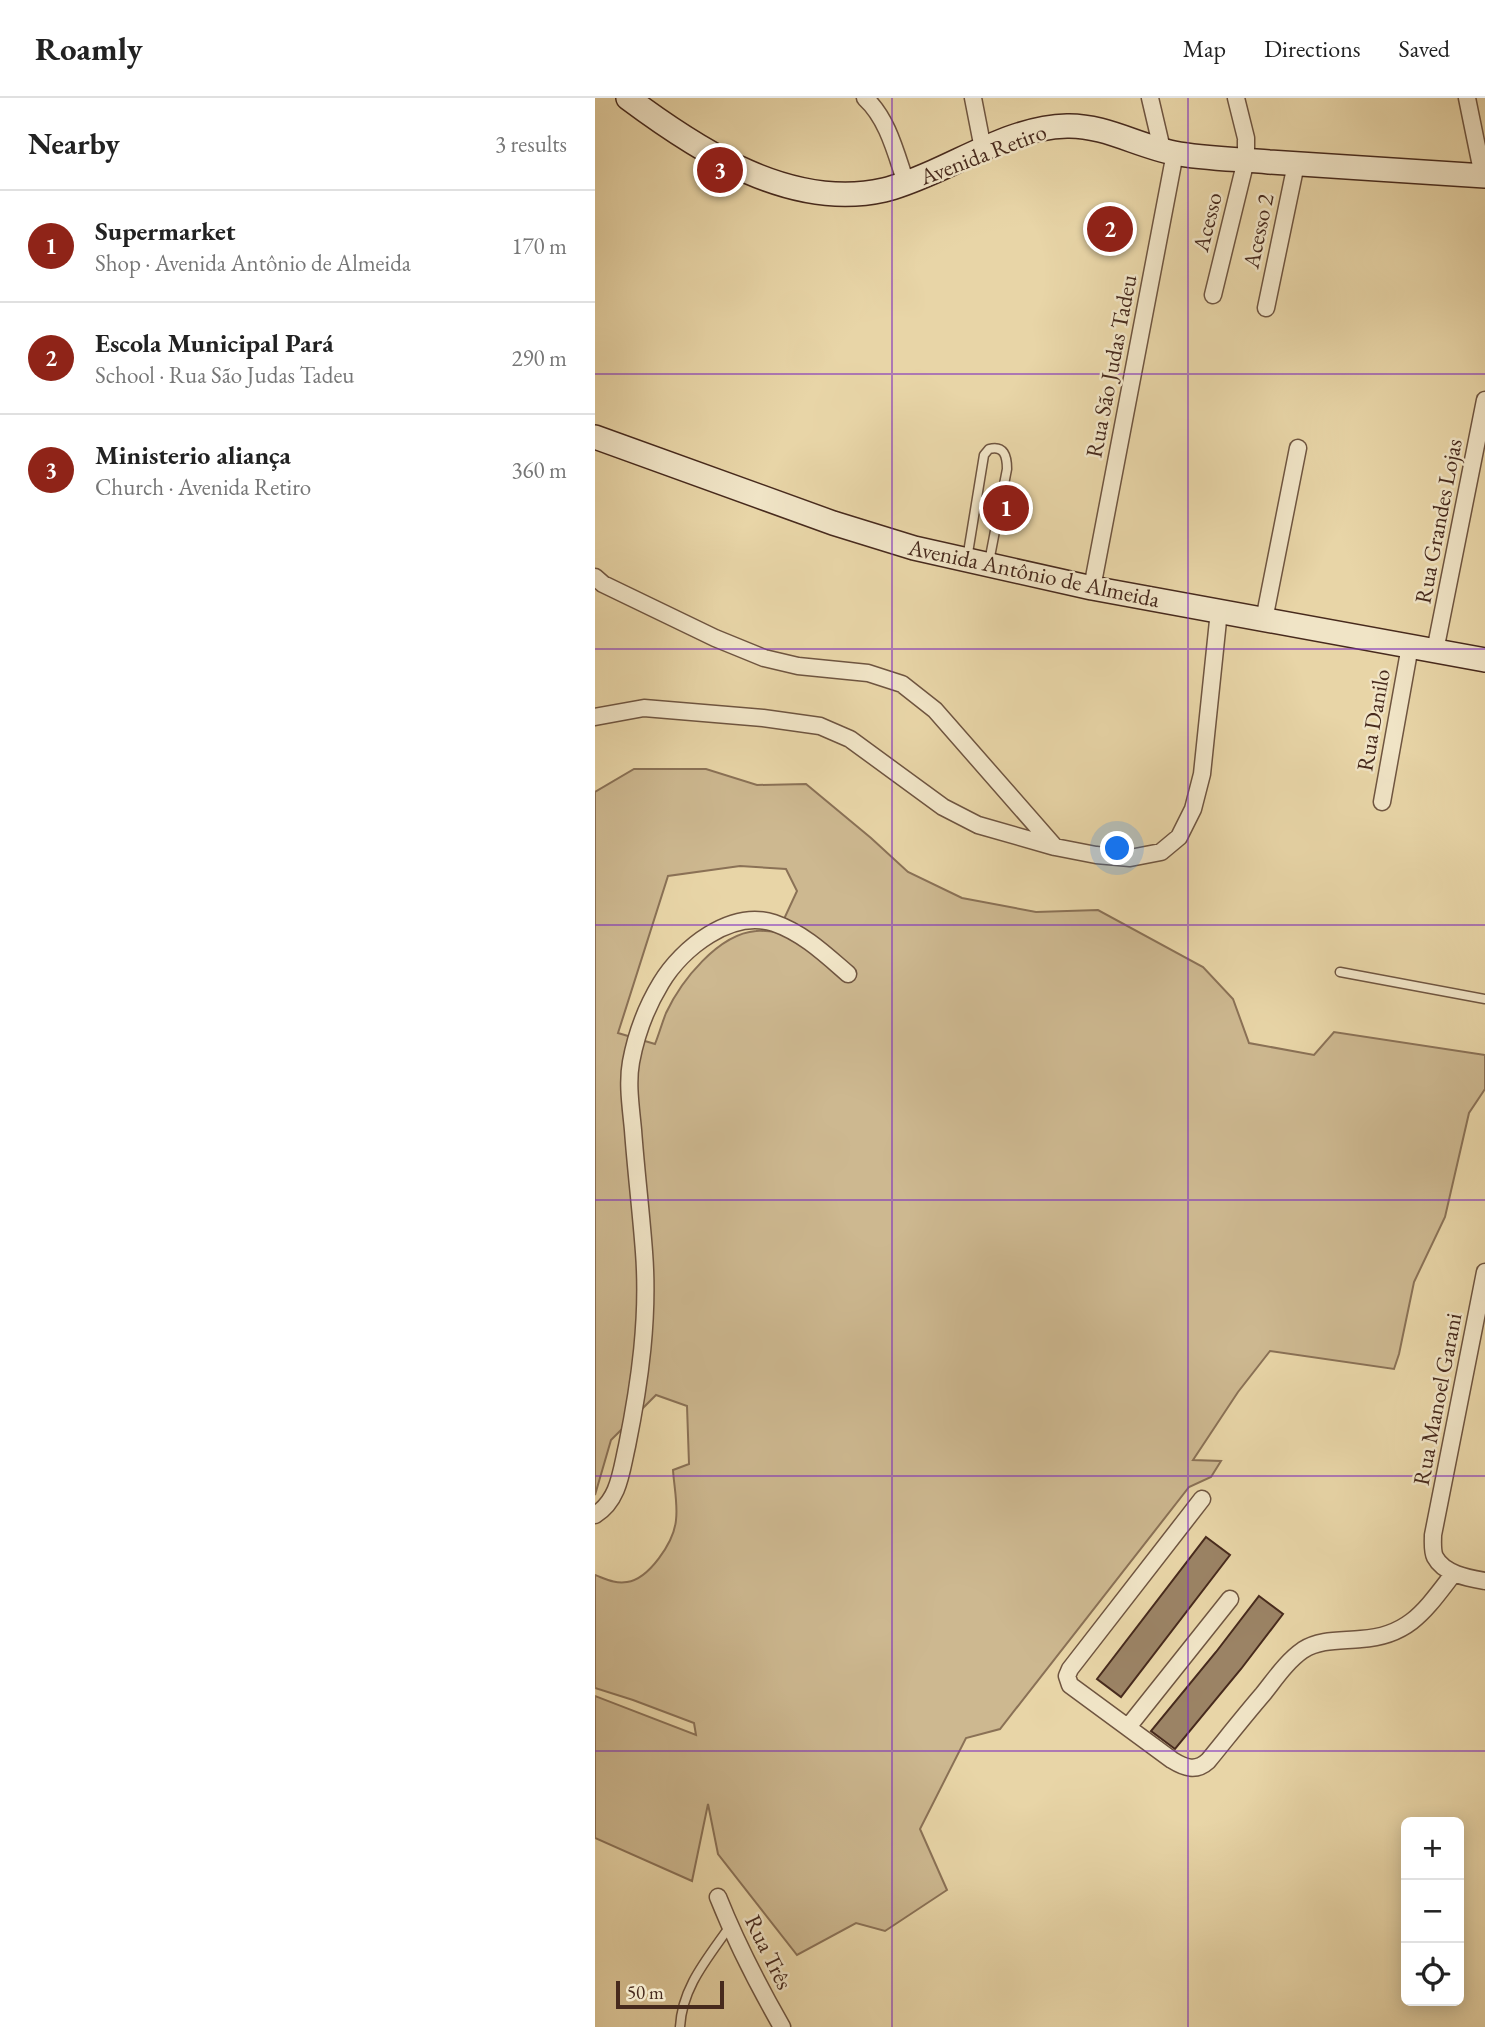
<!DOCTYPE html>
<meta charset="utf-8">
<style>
body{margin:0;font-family:"EB Garamond",serif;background:#f2f2f2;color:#222}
.controls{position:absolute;right:21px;bottom:21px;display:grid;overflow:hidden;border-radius:10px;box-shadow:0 4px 18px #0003}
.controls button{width:63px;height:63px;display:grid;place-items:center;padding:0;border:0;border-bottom:2px solid #e0e0e0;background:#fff;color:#222;font:35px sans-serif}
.scale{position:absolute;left:21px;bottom:18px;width:108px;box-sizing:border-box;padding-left:7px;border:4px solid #472a1d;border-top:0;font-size:19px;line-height:24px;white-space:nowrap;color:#472a1d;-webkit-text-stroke:5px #f0e4c6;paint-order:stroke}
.you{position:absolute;left:523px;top:751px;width:24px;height:24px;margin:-18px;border:5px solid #fff;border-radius:50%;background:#1a73e8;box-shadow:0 0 0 10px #1a73e833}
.badge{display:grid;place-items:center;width:46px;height:46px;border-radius:50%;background:#8f2418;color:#fff;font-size:23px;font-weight:700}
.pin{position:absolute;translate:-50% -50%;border:4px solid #fff;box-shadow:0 2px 7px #0006}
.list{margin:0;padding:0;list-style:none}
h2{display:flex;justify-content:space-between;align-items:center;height:91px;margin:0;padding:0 28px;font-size:30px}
h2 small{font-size:23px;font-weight:400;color:#767676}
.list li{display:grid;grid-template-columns:46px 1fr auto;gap:21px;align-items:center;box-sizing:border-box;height:112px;padding:0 28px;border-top:2px solid #e0e0e0}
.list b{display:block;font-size:26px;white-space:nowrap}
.list p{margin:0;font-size:23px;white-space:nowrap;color:#767676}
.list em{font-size:23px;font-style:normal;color:#767676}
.icon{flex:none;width:38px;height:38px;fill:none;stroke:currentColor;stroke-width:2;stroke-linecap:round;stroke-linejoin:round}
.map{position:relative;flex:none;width:890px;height:1929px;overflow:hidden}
header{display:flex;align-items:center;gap:42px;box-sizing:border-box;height:98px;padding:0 35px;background:#fff;border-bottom:2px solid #e0e0e0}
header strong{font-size:33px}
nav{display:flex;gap:38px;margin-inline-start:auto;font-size:24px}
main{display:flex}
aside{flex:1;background:#fff}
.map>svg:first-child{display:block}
.green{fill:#cdb890;stroke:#8a7156;stroke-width:2;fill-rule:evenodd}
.building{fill:#9b8365;stroke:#472a1d;stroke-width:2}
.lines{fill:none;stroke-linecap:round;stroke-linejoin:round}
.lane-casing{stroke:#6f5540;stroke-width:11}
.street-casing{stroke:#6f5540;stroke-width:19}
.secondary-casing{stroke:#472a1d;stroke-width:26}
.lane{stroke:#f0e4c6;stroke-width:8}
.street{stroke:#f0e4c6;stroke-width:16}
.secondary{stroke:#f0e4c6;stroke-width:23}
.grid{fill:none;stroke:#7b2cbf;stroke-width:2;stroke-opacity:0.55}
.labels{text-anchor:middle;stroke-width:5;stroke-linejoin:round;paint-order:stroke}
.street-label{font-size:23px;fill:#472a1d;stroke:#f0e4c6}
</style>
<header>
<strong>Roamly</strong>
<nav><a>Map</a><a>Directions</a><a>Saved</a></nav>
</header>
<main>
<aside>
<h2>Nearby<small>3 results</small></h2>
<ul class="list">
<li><span class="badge">1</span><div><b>Supermarket</b><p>Shop · Avenida Antônio de Almeida</p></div><em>170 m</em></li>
<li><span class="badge">2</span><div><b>Escola Municipal Pará</b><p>School · Rua São Judas Tadeu</p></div><em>290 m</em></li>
<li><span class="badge">3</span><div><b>Ministerio aliança</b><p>Church · Avenida Retiro</p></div><em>360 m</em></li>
</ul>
</aside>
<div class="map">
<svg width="890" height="1929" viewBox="0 0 890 1929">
<rect width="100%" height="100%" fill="#e8d5a7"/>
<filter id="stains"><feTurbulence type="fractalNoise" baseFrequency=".00286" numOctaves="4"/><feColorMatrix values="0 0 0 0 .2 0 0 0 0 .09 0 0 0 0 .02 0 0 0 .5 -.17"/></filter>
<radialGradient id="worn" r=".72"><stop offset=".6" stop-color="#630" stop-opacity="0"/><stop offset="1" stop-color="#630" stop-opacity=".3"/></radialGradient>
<path class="green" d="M39,671H111L162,687L211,686L276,740L313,774L367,800L441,814L503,812L608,869L638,901L654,945L719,957L739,934L890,957V991L874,1015L850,1119L819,1184L804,1256L799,1271L675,1253L643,1294L598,1362L626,1363L616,1379L594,1389L405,1631L371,1640L325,1731L352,1792L290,1833L261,1825L202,1857L123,1756L113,1706L97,1783L0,1740V1598L101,1637L99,1625L38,1602L0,1590V1477C11,1481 20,1486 32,1484C54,1481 79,1444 81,1422C83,1406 79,1388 78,1372L94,1366L92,1308L61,1297L16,1342L0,1397V694ZM145,768L191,771L202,793L183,834C176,834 168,832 161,833C123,836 86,883 71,915C67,925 64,936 60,946L23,935L73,778Z"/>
<path class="building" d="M611,1439L635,1457L526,1599L502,1581Z
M664,1498L688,1516L646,1571L580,1651L556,1633L621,1554Z"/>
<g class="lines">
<defs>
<path id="lane" d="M372,461L389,357L394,351C409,347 412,358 412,371L394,464
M745,874L890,901
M85,1929C87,1889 113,1860 135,1828"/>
<path id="street" d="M270,0C293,21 301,56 311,85
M378,0L388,51
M555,0L567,51
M872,0L888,78
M618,197L651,62V40L641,0
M671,210L701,66
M0,479L8,486L120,540L169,560L203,568L273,575L307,586L340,612L460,749
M497,490L580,55
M669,522L703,350
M840,553L890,302
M0,619L49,610L168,620L225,628L255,641L348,709L383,727L460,749L501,757L535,760L566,754L584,739L598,711L607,676L624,513
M787,704L815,548
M890,1174L838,1437C838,1444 837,1453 840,1459C849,1476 873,1480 890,1483
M607,1401L475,1571L472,1578L475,1587L577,1662C590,1670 601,1674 613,1663C631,1641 649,1618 668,1596C680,1581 692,1563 708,1552C725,1541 747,1543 766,1541C815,1538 831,1511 859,1475
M0,1417C24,1402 26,1374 32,1348C45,1284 54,1219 49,1154C46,1113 41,1073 38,1032C36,1010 32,986 36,964C41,937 52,908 66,885C87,850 136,811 179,825C208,835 230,856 253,876
M533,1629L635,1501
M123,1799C141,1844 163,1887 187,1929"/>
<path id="secondary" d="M33,0C104,53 196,113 289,92C306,88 322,81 338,74C381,55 425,29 472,28C509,27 543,48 579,55C610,61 643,61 674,64C746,69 818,73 890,78
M0,339L238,425L319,450L497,490L890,562"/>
</defs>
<use href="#lane" class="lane-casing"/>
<use href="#street" class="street-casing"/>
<use href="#secondary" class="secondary-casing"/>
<use href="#lane" class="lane"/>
<use href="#street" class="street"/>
<use href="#secondary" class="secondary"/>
</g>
<path class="grid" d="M297,0V1929M593,0V1929M0,276H890M0,551H890M0,827H890M0,1102H890M0,1378H890M0,1653H890"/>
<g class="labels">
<g class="street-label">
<text transform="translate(388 56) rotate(-21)" y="8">Avenida Retiro</text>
<text transform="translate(612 124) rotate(-76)" y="8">Acesso</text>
<text transform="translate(663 133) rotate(-78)" y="8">Acesso 2</text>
<text transform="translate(516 268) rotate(-79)" y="8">Rua São Judas Tadeu</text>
<text transform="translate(843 423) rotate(-79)" y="8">Rua Grandes Lojas</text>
<text transform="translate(439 475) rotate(12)" y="8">Avenida Antônio de Almeida</text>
<text transform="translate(778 622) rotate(-80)" y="8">Rua Danilo</text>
<text transform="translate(842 1301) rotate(-79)" y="8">Rua Manoel Garani</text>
<text transform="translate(174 1854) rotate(64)" y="8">Rua Três</text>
</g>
</g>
<rect width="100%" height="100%" filter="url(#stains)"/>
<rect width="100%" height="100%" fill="url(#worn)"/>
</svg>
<div class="controls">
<button>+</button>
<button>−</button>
<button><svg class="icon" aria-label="locate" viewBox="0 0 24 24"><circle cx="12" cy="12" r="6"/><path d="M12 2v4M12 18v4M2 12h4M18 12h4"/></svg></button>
</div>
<div class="scale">50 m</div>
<div class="you"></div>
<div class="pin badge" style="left:411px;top:410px">1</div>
<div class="pin badge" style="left:515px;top:131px">2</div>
<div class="pin badge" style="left:125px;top:72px">3</div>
</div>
</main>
